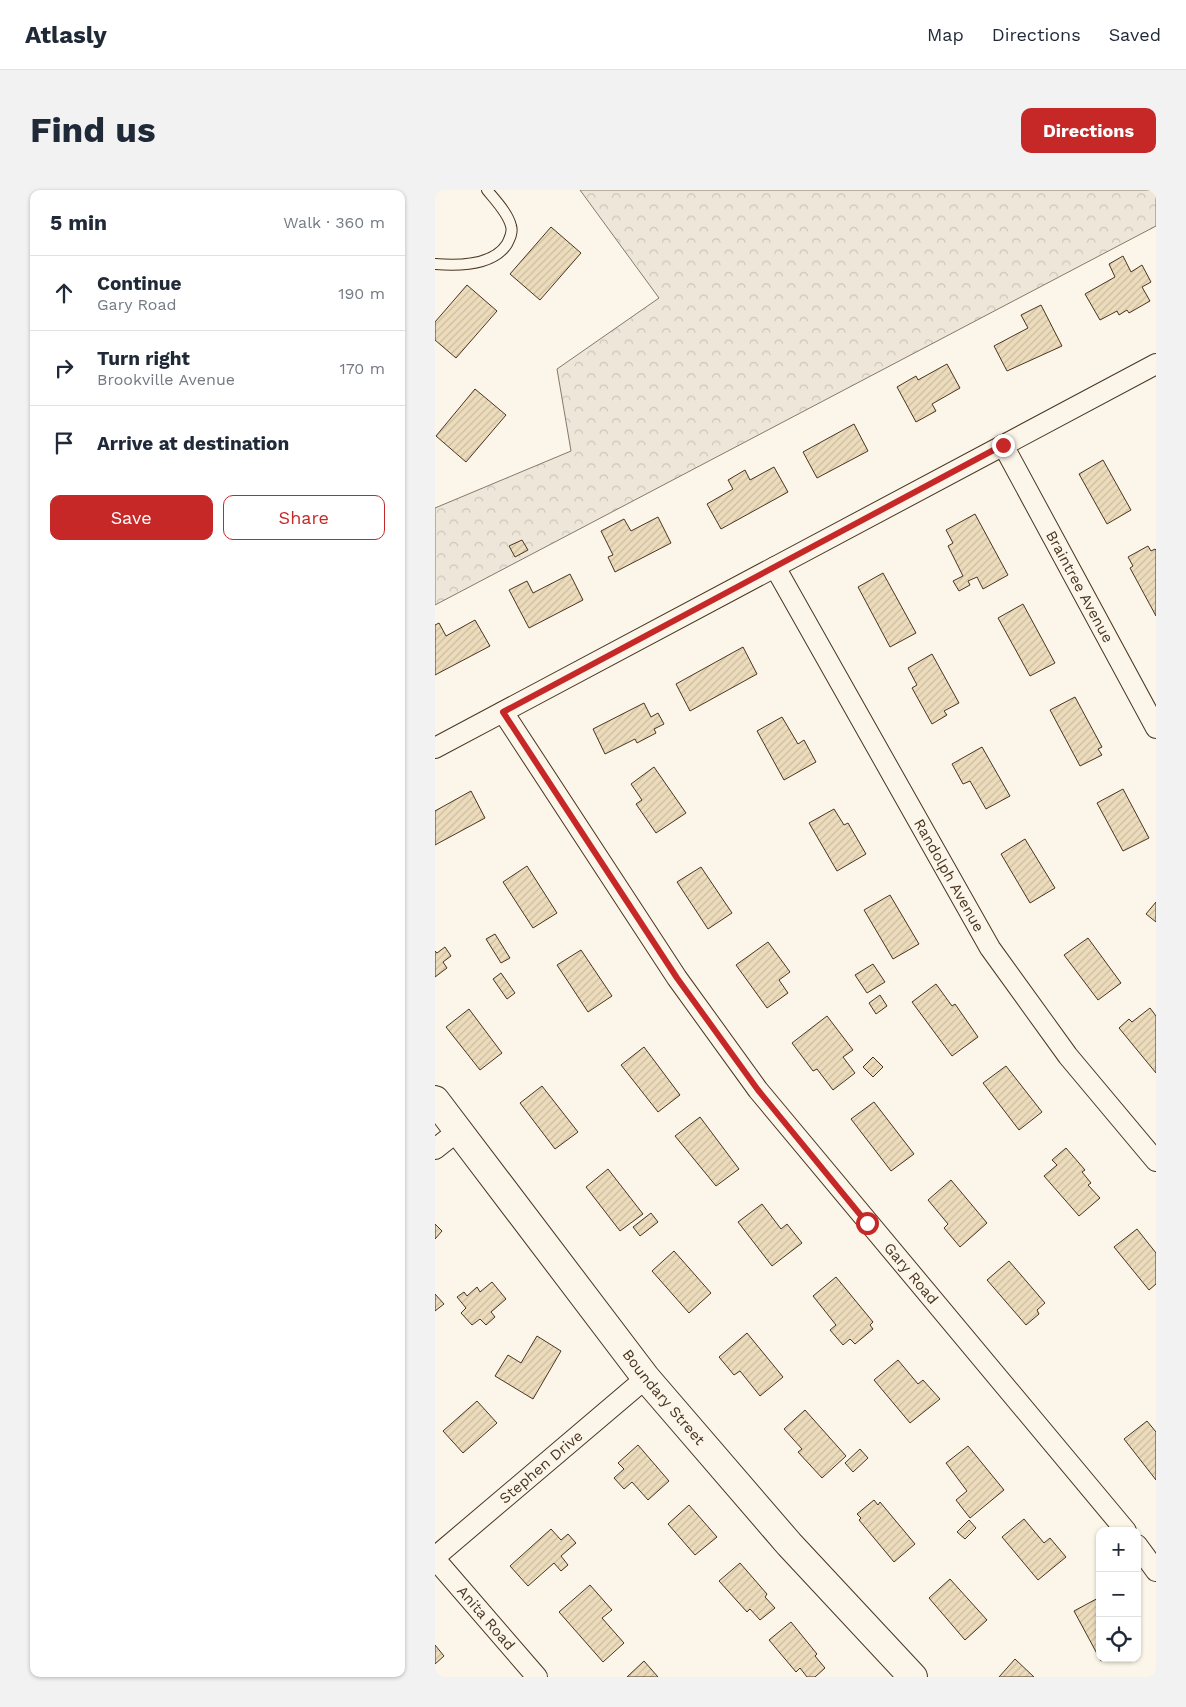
<!DOCTYPE html>
<meta charset="utf-8">
<style>
body{margin:0;font-family:"Work Sans",sans-serif;background:#f2f2f3;color:#1f2937}
.controls{position:absolute;right:15px;bottom:15px;display:grid;overflow:hidden;border-radius:10px;box-shadow:0 1px 4px #0004}
.controls button{width:45px;height:45px;display:grid;place-items:center;padding:0;border:0;border-bottom:1px solid #e0e1e3;background:#fff;color:#1f2937;font:25px sans-serif}
.stop{position:absolute;width:15px;height:15px;margin:-11px;border:4px solid #c62828;border-radius:50%;background:#fff}
.stop.end{background:#c62828;border-color:#fff;box-shadow:0 1px 5px #0008}
.list{margin:0;padding:0;list-style:none}
h2{display:flex;justify-content:space-between;align-items:center;height:65px;margin:0;padding:0 20px;font-size:21px}
h2 small{font-size:16px;font-weight:400;color:#747a83}
.list li{display:grid;grid-template-columns:32px 1fr auto;gap:15px;align-items:center;box-sizing:border-box;height:75px;padding:0 20px;border-top:1px solid #e0e1e3}
.list b{display:block;font-size:19px;white-space:nowrap}
.list p{margin:0;font-size:16px;white-space:nowrap;color:#747a83}
.list em{font-size:16px;font-style:normal;color:#747a83}
.actions{display:flex;gap:10px;padding:15px 20px}
.actions a{flex:1;padding:11px 0;border:1px solid #c62828;border-radius:10px;text-align:center;font-size:18px;color:#c62828}
.actions .main{background:#c62828;color:#fff}
.icon{flex:none;width:28px;height:28px;fill:none;stroke:currentColor;stroke-width:2;stroke-linecap:round;stroke-linejoin:round}
.map{position:relative;flex:none;width:721px;height:1487px;overflow:hidden;border-radius:10px}
header{display:flex;align-items:center;gap:30px;box-sizing:border-box;height:70px;padding:0 25px;background:#fff;border-bottom:1px solid #e0e1e3}
header strong{font-size:24px}
nav{display:flex;gap:28px;margin-inline-start:auto;font-size:18px}
.intro{display:flex;align-items:center;justify-content:space-between;box-sizing:border-box;height:120px;padding:0 30px}
h1{margin:0;font-size:35px}
.button{padding:12px 22px;border-radius:10px;background:#c62828;color:#fff;font-size:18px;font-weight:700}
main{display:flex;gap:30px;padding:0 30px}
aside{flex:1;background:#fff;border-radius:10px;box-shadow:0 1px 4px #0004}
.map>svg:first-child{display:block}
.forest{fill:url(#forest-crowns);stroke:#887966}
.building{fill:url(#building-hatch);stroke:#4a3520}
.lines{fill:none;stroke-linecap:round;stroke-linejoin:round}
.lane-casing{stroke:#4a3520;stroke-width:12}
.street-casing{stroke:#4a3520;stroke-width:22}
.secondary-casing{stroke:#4a3520;stroke-width:30}
.lane{stroke:#fbf6e9;stroke-width:10}
.street{stroke:#fbf6e9;stroke-width:20}
.secondary{stroke:#fbf6e9;stroke-width:28}
.route{stroke:#c62828;stroke-width:6}
.labels{text-anchor:middle;stroke-width:4;stroke-linejoin:round;paint-order:stroke}
.street-label{font-size:15px;fill:#4a3520;stroke:#fbf6e9}
</style>
<header>
<strong>Atlasly</strong>
<nav><a>Map</a><a>Directions</a><a>Saved</a></nav>
</header>
<div class="intro"><h1>Find us</h1><a class="button">Directions</a></div>
<main>
<aside>
<h2>5 min<small>Walk · 360 m</small></h2>
<ul class="list">
<li><svg class="icon" aria-label="ahead" viewBox="0 0 24 24"><path d="M12 20V5M6 11l6-6 6 6"/></svg><div><b>Continue</b><p>Gary Road</p></div><em>190 m</em></li>
<li><svg class="icon" aria-label="right" viewBox="0 0 24 24"><path d="M7 20v-9h11M14 6l5 5-5 5"/></svg><div><b>Turn right</b><p>Brookville Avenue</p></div><em>170 m</em></li>
<li><svg class="icon" aria-label="arrive" viewBox="0 0 24 24"><path d="M6 21V4h12l-3 4 3 4H6"/></svg><div><b>Arrive at destination</b></div></li>
</ul>
<div class="actions"><a class="main">Save</a><a>Share</a></div>
</aside>
<div class="map">
<svg width="721" height="1487" viewBox="0 0 721 1487">
<defs>
<pattern id="forest-crowns" width="20" height="18" patternUnits="userSpaceOnUse" patternTransform="scale(1.25)"><rect width="20" height="18" fill="#ede6d9"/><path d="M2 6a3 3 0 1 1 6 0M12 15a3 3 0 1 1 6 0" fill="none" stroke="#cdc6ba"/></pattern>
<pattern id="building-hatch" width="6" height="6" patternUnits="userSpaceOnUse" patternTransform="scale(1.25)"><rect width="6" height="6" fill="#ecdcbc"/><path d="M-1 1l2-2M0 6l6-6M5 7l2-2" fill="none" stroke="#ccbda1"/></pattern>
</defs>
<rect width="100%" height="100%" fill="#fbf6e9"/>
<path class="forest" d="M145,0H721V36L0,415V318L136,261L122,179L224,108Z"/>
<path class="building" d="M116,37L146,63L105,110L75,84Z
M688,66L696,82L707,75L716,92L707,97L715,111L694,123L692,120L684,125L682,121L665,130L650,104L680,87L674,74Z
M32,95L62,121L21,168L0,150V132Z
M606,115L627,156L572,181L559,156L593,138L586,125Z
M512,174L525,198L497,214L501,221L481,232L462,197L481,186L483,190Z
M40,199L71,225L31,272L1,246Z
M419,234L433,261L382,288L368,262Z
M668,270L696,320L672,334L644,284Z
M339,277L353,302L286,339L272,314L298,299L293,290L310,280L315,290Z
M540,324L573,385L548,399L542,387L533,391L535,395L524,401L518,391L528,386L513,356L518,353L511,340Z
M223,327L236,353L180,382L173,367L178,365L166,341L189,329L196,341Z
M87,350L93,360L80,367L74,356Z
M713,356L716,361L720,359L721,360V426L695,378L698,376L693,367Z
M448,383L481,443L455,457L423,397Z
M135,384L148,410L94,438L74,400L92,391L98,403Z
M588,414L620,473L595,486L563,428Z
M40,430L55,456L0,485V435L4,433L11,446Z
M308,457L322,484L255,521L241,494Z
M497,464L524,513L509,521L512,525L497,534L477,498L482,495L473,478Z
M640,507L667,557L663,559L667,565L645,576L615,520Z
M209,513L216,527L223,523L229,534L219,539L221,543L202,553L200,549L170,564L158,539Z
M347,527L363,554L369,550L381,572L349,590L322,541Z
M547,557L575,606L551,619L535,591L528,594L517,574Z
M219,577L251,623L221,643L201,614L207,610L196,594Z
M688,599L714,648L688,661L662,613Z
M36,601L50,628L0,655V621Z
M399,619L409,635L413,633L431,664L402,681L374,633Z
M590,649L620,698L595,713L566,664Z
M92,676L122,723L98,738L68,692Z
M266,677L297,723L273,739L242,692Z
M455,705L484,754L458,769L429,720Z
M721,712V732L711,724Z
M60,744L75,768L66,773L51,749Z
M653,748L686,793L663,810L629,765Z
M333,752L355,782L344,790L353,803L332,818L301,775Z
M10,757L16,766L8,772L12,778L0,787V761L2,763Z
M146,760L177,806L153,822L122,775Z
M438,774L450,792L432,803L420,785Z
M66,783L80,803L72,809L58,789Z
M501,794L517,816L520,814L543,847L517,866L477,812Z
M445,805L452,816L441,824L434,813Z
M715,818L721,826V883L684,838L694,829L697,832Z
M34,819L67,863L45,880L11,837Z
M392,826L418,860L408,867L420,883L398,900L382,879L378,881L357,853Z
M209,857L245,905L223,922L186,875Z
M438,867L448,877L438,887L428,877Z
M571,876L607,922L584,940L548,893Z
M107,896L143,942L120,959L85,913Z
M439,912L479,964L456,981L416,929Z
M265,927L304,979L281,996L240,946Z
M631,958L650,980L647,982L656,993L653,995L665,1008L644,1026L609,986L622,975L617,970Z
M173,979L208,1024L185,1041L151,997Z
M516,990L552,1033L525,1057L509,1038L513,1034L493,1010Z
M327,1014L346,1039L352,1034L367,1053L337,1076L303,1032Z
M216,1023L223,1032L205,1046L198,1037Z
M0,1034L7,1041L0,1049Z
M702,1039L721,1063V1094L714,1100L679,1057Z
M239,1061L276,1103L254,1123L217,1081Z
M574,1071L610,1113L602,1120L604,1124L591,1135L552,1090Z
M401,1087L438,1132L435,1135L438,1139L420,1154L415,1149L408,1155L395,1140L401,1135L378,1106Z
M57,1092L71,1109L56,1122L60,1127L51,1135L45,1129L37,1135L26,1123L31,1118L22,1107L29,1102L32,1106L42,1097L45,1102Z
M0,1104L9,1114L0,1121Z
M312,1143L348,1187L325,1206L305,1181L299,1185L284,1167Z
M102,1146L126,1161L98,1209L60,1186L73,1165L86,1173Z
M463,1170L483,1194L488,1190L505,1209L475,1233L439,1190Z
M42,1211L62,1233L28,1263L8,1241Z
M370,1220L411,1266L387,1288L363,1262L367,1259L349,1239Z
M712,1231L721,1242V1290L689,1249Z
M203,1255L234,1291L213,1310L197,1292L189,1299L179,1288L189,1279L183,1273Z
M533,1256L569,1300L535,1328L521,1310L532,1301L511,1273Z
M425,1259L433,1268L418,1282L410,1273Z
M439,1310L443,1315L445,1312L480,1354L459,1372L424,1330L426,1328L422,1324Z
M254,1315L282,1347L260,1365L233,1334Z
M589,1329L609,1353L615,1348L631,1367L603,1390L567,1347Z
M534,1330L541,1338L530,1349L522,1342Z
M116,1339L126,1350L133,1344L141,1353L126,1366L133,1375L126,1381L119,1373L93,1396L75,1376Z
M305,1373L332,1404L330,1407L340,1418L325,1430L315,1419L312,1422L284,1391Z
M515,1389L552,1430L530,1450L494,1408Z
M155,1395L177,1420L167,1428L189,1453L168,1472L124,1422Z
M665,1407V1468H671L666,1471L639,1421Z
M356,1432L382,1464L380,1466L390,1478L380,1487H372L365,1478L361,1482L334,1450Z
M0,1455L9,1466L0,1474Z
M580,1469L599,1487H564Z
M209,1471L223,1487H192Z"/>
<g class="lines">
<defs>
<path id="lane" d="M0,74C24,76 58,76 72,54C75,48 78,42 76,36C73,23 60,10 52,0"/>
<g id="street">
<path id="s1" d="M568,255L721,538"/>
<path id="s2" d="M340,377L555,758L633,866L721,971"/>
<path id="s3" d="M68,522L242,788L323,900L691,1341"/>
<path d="M0,558L721,174"/>
<path d="M0,959L23,941"/>
<path d="M702,1355L721,1381"/>
<path id="s4" d="M0,1367L211,1188"/>
<path id="s5" d="M0,1369L102,1487"/>
</g>
<g id="secondary">
<path id="s6" d="M0,910L211,1188L354,1354L478,1487"/>
</g>
</defs>
<use href="#lane" class="lane-casing"/>
<use href="#street" class="street-casing"/>
<use href="#secondary" class="secondary-casing"/>
<use href="#lane" class="lane"/>
<use href="#street" class="street"/>
<use href="#secondary" class="secondary"/>
</g>
<g class="lines">
<path class="route" d="M432,1033L323,900L242,788L68,522L568,255"/>
</g>
<g class="labels">
<g class="street-label">
<text dy="5" stroke="none"><textPath href="#s1" startOffset="161">Braintree Avenue</textPath></text>
<text dy="5" stroke="none"><textPath href="#s2" startOffset="354">Randolph Avenue</textPath></text>
<text dy="5" stroke="none"><textPath href="#s3" startOffset="695">Gary Road</textPath></text>
<text dy="5" stroke="none"><textPath href="#s6" startOffset="375">Boundary Street</textPath></text>
<text dy="5" stroke="none"><textPath href="#s4" startOffset="139">Stephen Drive</textPath></text>
<text dy="5" stroke="none"><textPath href="#s5" startOffset="78">Anita Road</textPath></text>
</g>
</g>
</svg>
<div class="controls">
<button>+</button>
<button>−</button>
<button><svg class="icon" aria-label="locate" viewBox="0 0 24 24"><circle cx="12" cy="12" r="6"/><path d="M12 2v4M12 18v4M2 12h4M18 12h4"/></svg></button>
</div>
<div class="stop" style="left:432px;top:1033px"></div>
<div class="stop end" style="left:568px;top:255px"></div>
</div>
</main>
